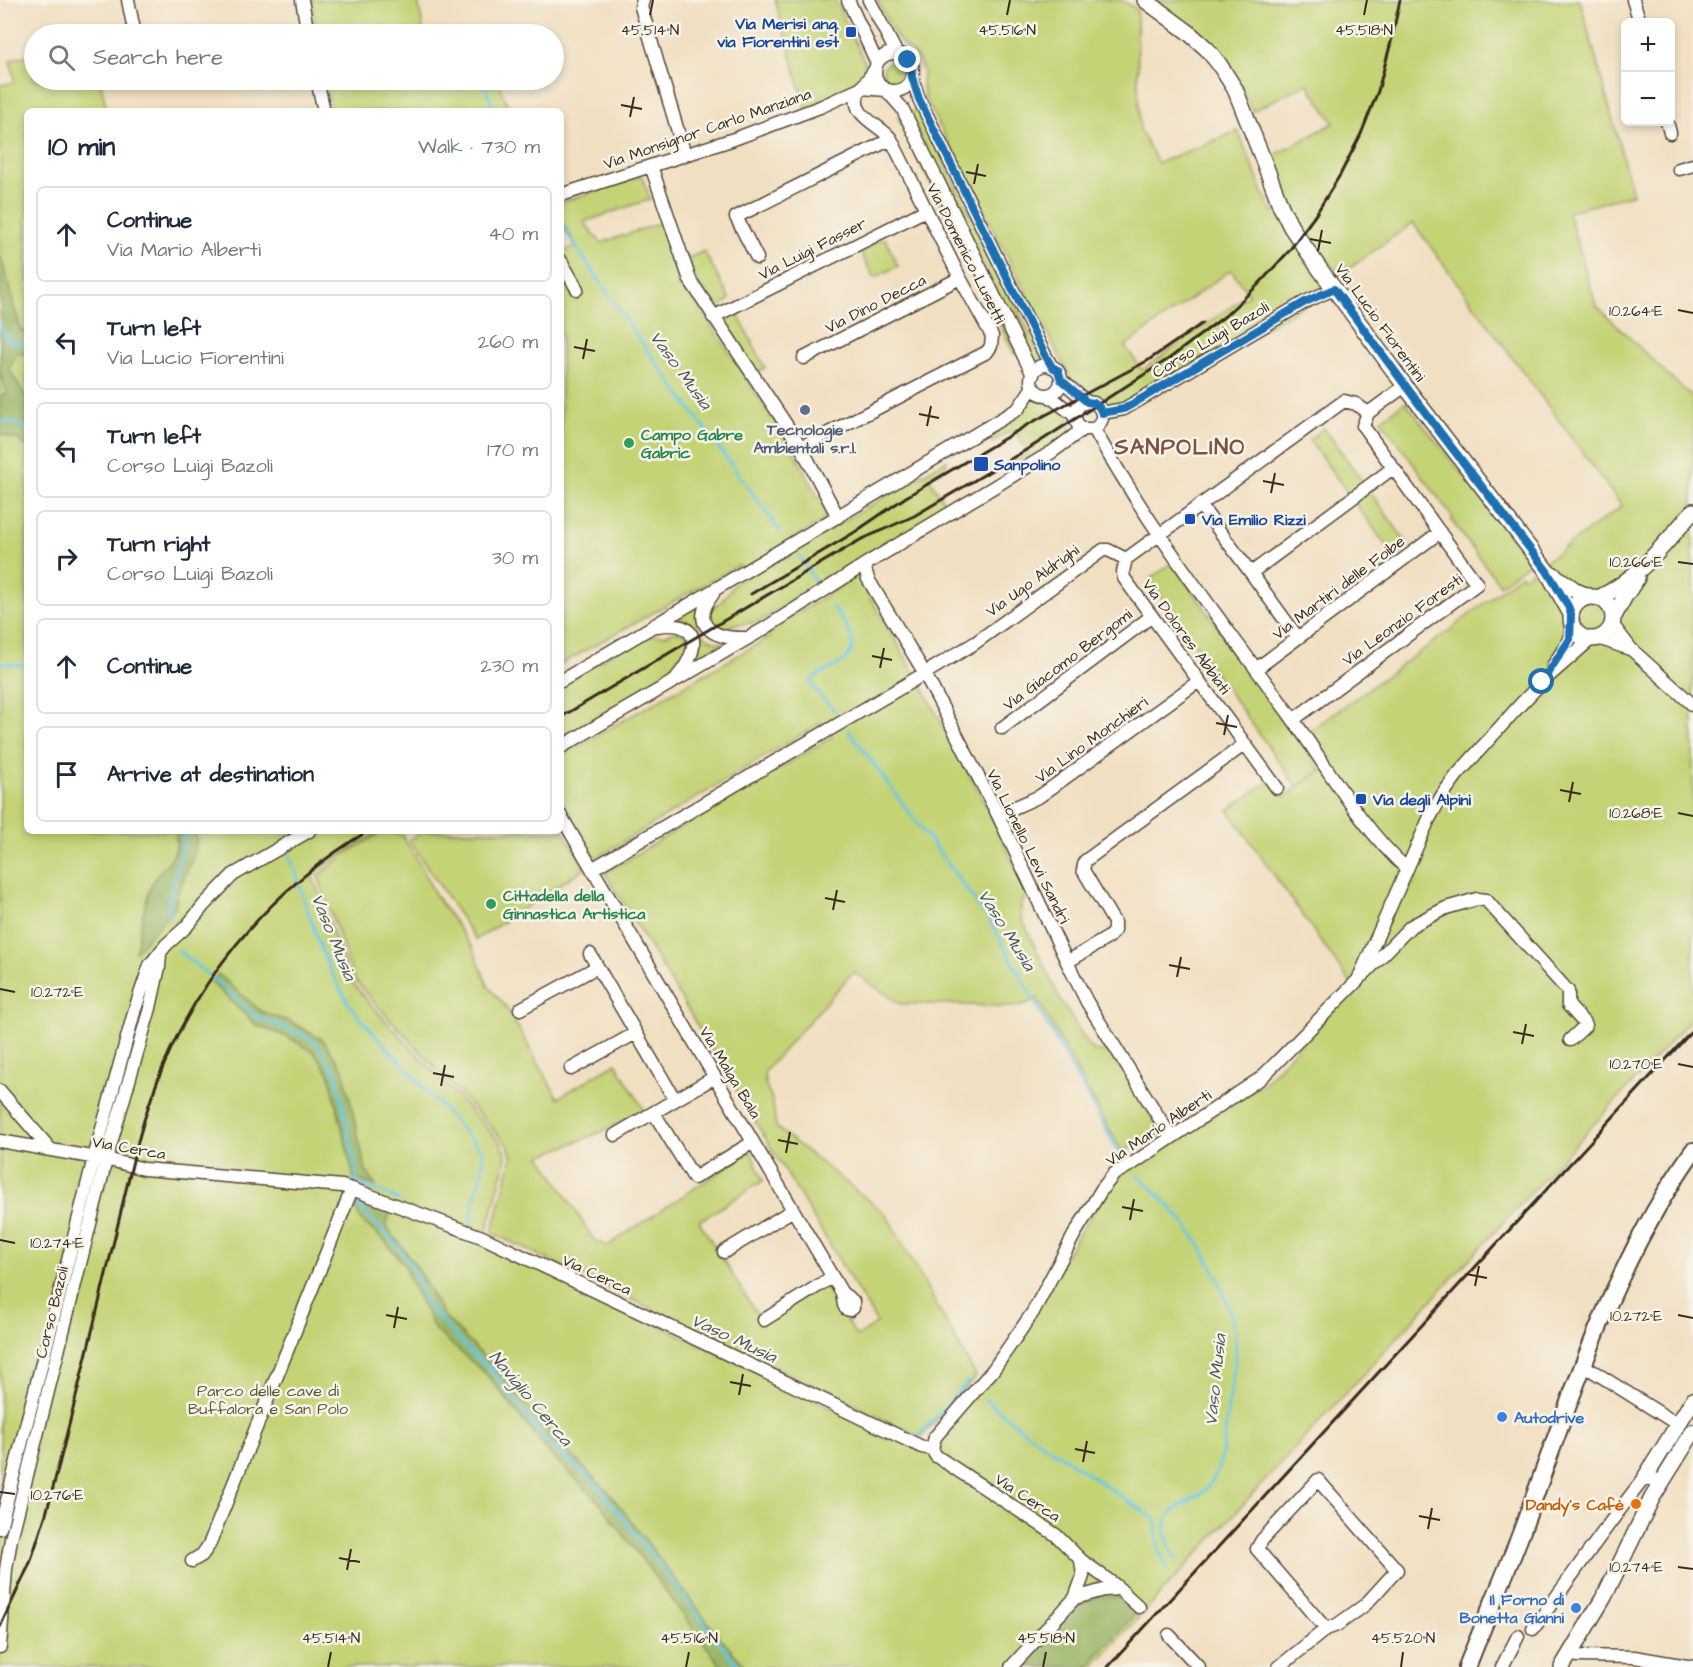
<!DOCTYPE html>
<meta charset="utf-8">
<style>
body{margin:0;font-family:"Architects Daughter",sans-serif;background:#f2f2f3;color:#1f2937}
.controls{position:absolute;right:18px;top:18px;display:grid;overflow:hidden;border-radius:9px;box-shadow:0 3px 9px #0003}
.controls button{width:54px;height:54px;display:grid;place-items:center;padding:0;border:0;border-bottom:2px solid #e0e1e3;background:#fff;color:#1f2937;font:30px sans-serif}
.stop{position:absolute;width:18px;height:18px;margin:-14px;border:4px solid #1f6fb2;border-radius:50%;background:#fff}
.stop.end{background:#1f6fb2;border-color:#fff;box-shadow:0 2px 6px #0008}
.list{margin:0;padding:0;list-style:none}
h2{display:flex;justify-content:space-between;align-items:center;height:78px;margin:0;padding:0 24px;font-size:26px}
h2 small{font-size:20px;font-weight:400;color:#747a83}
.list li{display:grid;grid-template-columns:39px 1fr auto;gap:18px;align-items:center;box-sizing:border-box;height:96px;margin:0 12px 12px;padding:0 12px;border:2px solid #e0e1e3;border-radius:9px}
.list b{display:block;font-size:22px;white-space:nowrap}
.list p{margin:0;font-size:20px;white-space:nowrap;color:#747a83}
.list em{font-size:20px;font-style:normal;color:#747a83}
.icon{flex:none;width:33px;height:33px;fill:none;stroke:currentColor;stroke-width:2;stroke-linecap:round;stroke-linejoin:round}
.map{position:relative;flex:none;width:1693px;height:1667px;overflow:hidden}
.search{position:absolute;background:#fff;box-shadow:0 3px 9px #0003;left:24px;top:24px;width:540px;height:66px;display:flex;align-items:center;gap:15px;box-sizing:border-box;padding:0 21px;border-radius:33px;color:#747a83;font-size:22px}
.panel{position:absolute;background:#fff;box-shadow:0 3px 9px #0003;left:24px;top:108px;width:540px;height:726px;border-radius:9px}
.map>svg:first-child{display:block}
.green{fill:#c3d375;stroke:#7f7e4a;stroke-width:1.5;fill-rule:evenodd}
.forest{fill:#9ab566;stroke:#6a7042;stroke-width:1.5}
.lines{fill:none;stroke-linecap:round;stroke-linejoin:round}
.stream{stroke:#62c5e0;stroke-width:3}
.minor-casing{stroke:#564536;stroke-width:15}
.tertiary-casing{stroke:#564536;stroke-width:18}
.secondary-casing{stroke:#564536;stroke-width:20}
.minor{stroke:#fff;stroke-width:12}
.tertiary{stroke:#fff;stroke-width:15}
.secondary{stroke:#fff;stroke-width:16}
.rail{stroke:#3b2a1e;stroke-width:3}
.route{stroke:#1f6fb2;stroke-width:8}
.ticks{fill:none;stroke:#3b2a1e;stroke-width:2}
.transit-dot{fill:#1a4fb4;stroke:#f7f3e8;stroke-width:2}
.service-dot{fill:#5c6f8a;stroke:#f7f3e8;stroke-width:2}
.leisure-dot{fill:#2e9e5b;stroke:#f7f3e8;stroke-width:2}
.shop-dot{fill:#3f7fe0;stroke:#f7f3e8;stroke-width:2}
.food-dot{fill:#e8710a;stroke:#f7f3e8;stroke-width:2}
.labels{text-anchor:middle;stroke-width:5;stroke-linejoin:round;paint-order:stroke}
.transit-label{font-size:16px;font-weight:bold;fill:#164399;stroke:#f7f3e8;text-anchor:start}
.street-label{font-size:16px;fill:#3b2a1e;stroke:#f7f3e8}
.service-label{font-size:16px;font-weight:bold;fill:#4e5e75;stroke:#f7f3e8}
.leisure-label{font-size:16px;font-weight:bold;fill:#27864d;stroke:#f7f3e8;text-anchor:start}
.park-label{font-size:16px;fill:#5d5434;stroke:#f7f3e8}
.shop-label{font-size:16px;font-weight:bold;fill:#366cbe;stroke:#f7f3e8;text-anchor:start}
.food-label{font-size:16px;font-weight:bold;fill:#c56008;stroke:#f7f3e8;text-anchor:end}
.water-label{font-size:18px;font-style:italic;fill:#475858;stroke:#f7f3e8}
.district-label{font-size:22px;font-weight:bold;letter-spacing:1.5px;fill:#7b5243;stroke:#f7f3e8}
.ticks-label{font-size:15px;text-anchor:middle;fill:#3b2a1e;stroke:#f7f3e8;stroke-width:5;stroke-linejoin:round;paint-order:stroke}
</style>
<div class="map">
<svg width="1693" height="1667" viewBox="0 0 1693 1667">
<rect width="100%" height="100%" fill="#f7f3e8"/>
<filter id="ink" filterUnits="userSpaceOnUse"><feTurbulence type="fractalNoise" baseFrequency=".0167" numOctaves="2"/><feDisplacementMap in="SourceGraphic" scale="12" xChannelSelector="R" yChannelSelector="G"/><feConvolveMatrix kernelMatrix="1 2 1 2 8 2 1 2 1" color-interpolation-filters="sRGB"/></filter>
<filter id="wash" filterUnits="userSpaceOnUse"><feTurbulence type="fractalNoise" baseFrequency=".008" numOctaves="4" result="noise"/><feDisplacementMap in="SourceGraphic" scale="24" xChannelSelector="R" yChannelSelector="G"/><feGaussianBlur stdDeviation="1.35" result="paint"/><feColorMatrix in="noise" values="0 0 0 0 0 0 0 0 0 0 0 0 0 0 0 0 0 1.4 0 .05"/><feComposite in="paint" operator="in"/></filter>
<g filter="url(#wash)">
<rect width="100%" height="100%" fill="#f1dfc1"/>
<path class="green" d="M311,0H418L424,34H317Z
M775,0H835L865,63C865,70 863,76 858,81C849,91 819,102 806,109Z
M877,0H1121L1137,9L1138,83L1140,130L1158,163L1238,131L1264,195L1273,212L1288,203L1271,157L1334,123L1307,83L1253,111L1229,63L1214,48L1155,0H1580L1633,194L1568,212L1596,305L1671,378L1693,397V1017L1093,1667H0V85L15,82L10,60L34,54V80H100L107,111H27V831H300L302,842L321,831H380L343,853L312,875L351,981L371,1005L501,1143L506,1153L505,1164L484,1241L924,1452L992,1374L1115,1176L1264,1083L1354,988L1228,810L1269,781L1284,797L1331,764L1307,733L1450,630L1521,574L1523,577L1622,506L1413,223L1340,275L1326,259L1322,268L1333,289L1122,409C1103,405 1089,396 1074,384L926,100L922,87L923,72L920,62L913,53L903,45L894,33ZM1231,270L1249,294L1142,370L1125,346Z
M883 72a11 11 0 1 1 22 0a11 11 0 1 1-22 0Z
M325,80H497L510,111H331Z
M918,109L1043,360L1033,366L909,113Z
M903,116L1018,352L1014,354L898,118Z
M642,176L650,199L584,222L601,243L663,222L686,287L791,446L826,512L824,521L742,569L739,565L561,664V252L577,246L561,221V202Z
M885,238L898,266L874,278L860,251Z
M704,251L730,299L716,309L695,279L689,258Z
M736,311L765,368L755,373L721,320Z
M1032,395L1039,399L1046,400L1068,415L1072,431L1007,476V467L1029,453L1014,429L992,442L984,438C1007,424 1017,420 1032,395Z
M1405,402L1531,561L1500,585L1451,520L1453,518L1381,420Z
M1324,428L1409,546L1394,556L1309,440Z
M947,460L946,468L929,478L945,504L963,494L971,497L758,622L732,625L723,630L714,629L708,618L710,610L721,602L736,582L782,558Z
M1172,563L1321,770L1297,787L1149,580Z
M858,576L922,686L993,819L1028,896L1021,904V917L1061,1001L1091,1049L1100,1052L1110,1051L1162,1133L1122,1152L1037,998L1028,1003L1014,1007L948,1004H900L853,972L765,1071C762,1085 771,1091 773,1104C775,1112 774,1119 777,1128L886,1214L976,1376L921,1437L492,1233L512,1158L508,1145L374,1002L354,979L318,876L344,855L384,831L402,835L418,861L436,896L473,948L488,986L507,1008L558,1098L616,1063L644,1110L601,1132L541,1156L594,1240L607,1246L751,1151L763,1181L699,1221L761,1321L823,1284L857,1337L877,1323L605,873L832,737L821,723L596,858L561,799V756L770,637L768,631Z
M700,603C691,624 700,640 723,643L696,658C703,647 702,630 689,622C685,619 679,619 674,618Z
M675,631L684,633L690,643L686,652L678,658L663,678L561,738V685L641,636L666,635Z
M561,827L585,868L476,940L409,840L424,831H561Z"/>
<path class="forest" d="M0,254L21,331H27V353L16,355L9,369L27,399V447L18,440L0,434V396L7,394L0,372Z
M175,831H193L197,838L195,852L177,895L176,907L135,952C140,931 143,909 150,888C158,865 183,861 175,831Z
M218,974L262,1012L291,1022L323,1040L343,1069L366,1171L376,1186L354,1179L329,1073L313,1051L285,1036L257,1026L212,983Z
M352,1196L391,1209L386,1226L416,1266L444,1316L491,1364L564,1448L611,1495L716,1633L746,1667H722L600,1503L551,1455L487,1375L435,1330L409,1279L405,1266L384,1240L360,1220Z
M1100,1596L1122,1597L1138,1611L1087,1667H1019L1078,1605Z"/>
<g class="lines">
<path class="stream" d="M482,80L495,111
M561,225L640,340L780,531
M0,324C7,341 8,345 27,344
M0,421C9,421 20,424 27,429
M799,556L815,581
M832,606C847,627 867,649 836,666C827,671 818,673 811,681L813,688L835,711
M0,663L27,666
M849,731L990,921L1121,1156
M279,831L281,836
M289,854C309,909 321,969 358,1016L482,1151C488,1165 475,1190 473,1205C472,1213 472,1221 471,1230
M169,918V898L181,856L185,831
M179,951L222,986L255,1016L303,1035L317,1044L336,1074L354,1160L357,1184
M150,1163L211,1169
M1137,1175C1180,1212 1206,1245 1226,1300C1231,1314 1236,1329 1236,1344C1236,1365 1231,1386 1228,1407C1224,1431 1225,1462 1211,1483C1201,1499 1177,1503 1169,1516C1161,1530 1169,1548 1177,1559
M346,1181L368,1187L399,1200
M357,1198L360,1208L392,1240L408,1259L416,1276L425,1303L470,1352L492,1370L544,1440L588,1476L605,1495L739,1667
M985,1399L1024,1431L1155,1519L1159,1552L1167,1568
M906,1433L917,1438L968,1381"/>
</g>
</g>
<g filter="url(#ink)">
<g class="lines">
<defs>
<path id="minor" d="M128,0L134,30
M302,0L308,34
M643,0L641,7L685,155
M848,0L877,63
M869,0L897,54
M1633,0L1640,22
M875 72a19 19 0 1 1 38 0a19 19 0 1 1-38 0Z
M912,77L919,99L1044,353L1052,367
M317,80L324,111
M1667,122L1670,133
M651,166L690,280L801,447L838,517
M1679,169L1693,165
M561,195L734,139L820,107L862,88L886,90L902,108L1033,375
M757,258L736,217L891,139
M561,261L577,289
M713,317L926,210
M804,358L960,278
M1031 380a15 15 0 1 1 30 0a15 15 0 1 1-30 0Z
M1061,380L1087,402
M1048,395L1074,415
M1102,413L1124,409L1305,302L1334,289
M1094,429C1107,453 1122,476 1136,499C1184,574 1239,645 1292,718C1328,768 1361,828 1407,869
M801,447L987,352L991,346L992,336L960,278L891,139C881,125 850,116 858,94C862,85 870,78 875,69
M1200,505L1251,573
M1126,559L1123,572L1124,578L1277,788
M864,565L868,579L924,672L998,815L1067,962L1087,1002L1171,1137
M713,594C688,626 715,639 745,638
M1612,624L1631,649L1693,705
M657,626C701,619 701,649 678,676
M1298,638L1251,573L1393,468
M1598,638L1630,649
M1553,666L1570,639L1572,621
M1256,669L1440,532
M561,681L1018,409L1033,387
M1293,720L1477,584L1363,426L1368,413L1405,386
M1002,728L1152,616
M561,747L762,630L864,565L1052,452L1083,429H1094L1099,425L1102,419V413L1099,407L1094,403L1087,402L1081,404L1076,409L1075,419L1079,427L1083,429
M998,815L1040,796L1199,681
M561,816L842,1293L844,1305L846,1309L850,1310L853,1308V1301L842,1293
M592,869L907,684L975,643L1103,550H1108L1126,559L1344,401L1356,404L1368,413
M590,954L675,1100L715,1077
M1067,962L1109,937L1114,931V922L1083,870L1085,861L1245,744
M1363,975L1411,926L1446,908L1477,899L1486,900L1568,991V1005L1586,1025L1570,1040
M520,1009L597,967
M571,1069L636,1033
M0,1091L51,1150L114,1161L144,1169L342,1186L352,1189L482,1237L922,1447L932,1449L936,1456L1056,1535L1081,1560L1115,1585L1139,1607
M654,1113L694,1178L753,1142
M615,1135L675,1100
M0,1141L51,1150
M724,1252L793,1210
M764,1320L832,1277
M1583,1365L1677,1424
M932,1449L935,1437L993,1370L1033,1312L1074,1235L1102,1189L1114,1174L1135,1162L1261,1078L1358,980L1429,819L1443,794L1457,775L1520,705L1542,682L1591,639
M0,1528L94,1158L135,1009L150,965L166,945L186,927L204,905L233,875L309,831
M192,1561L202,1555L209,1545L352,1189
M1075,1598L1104,1590L1120,1589
M1533,1629C1571,1578 1606,1525 1646,1476
M1169,1635L1199,1667
M0,1647L6,1569L11,1539L106,1160L150,1008L159,967L160,954
M1571,1653L1577,1656L1634,1657L1693,1667
M1011,1667L1075,1598L1083,1576L1081,1560
M1279,1667L1326,1629L1337,1625L1365,1605L1397,1570L1318,1480L1262,1540L1257,1549L1326,1629
M1502,1667L1518,1636"/>
<path id="tertiary" d="M1145,0L1188,32L1207,49L1219,64L1235,89L1262,157L1281,207L1291,227L1319,268L1405,386L1547,571L1571,614
M1552,574L1578,592L1591,597
M1571 618a21 21 0 1 1 42 0a21 21 0 1 1-42 0Z
M1598,598C1636,581 1666,543 1693,511
M1613,618L1625,596L1637,578
M1661,1484L1646,1476L1693,1400
M1562,1667L1604,1597L1652,1498L1693,1432"/>
<path id="secondary" d="M1467,1667C1484,1623 1503,1580 1520,1536C1569,1404 1611,1267 1693,1151"/>
</defs>
<use href="#minor" class="minor-casing"/>
<use href="#tertiary" class="tertiary-casing"/>
<use href="#secondary" class="secondary-casing"/>
<use href="#minor" class="minor"/>
<use href="#tertiary" class="tertiary"/>
<use href="#secondary" class="secondary"/>
<path class="rail" d="M751,594L855,532L906,497L1027,425L1147,361L1203,323
M561,717L860,540L914,516L1036,444L1170,358L1225,316L1258,285L1289,251L1316,214L1340,175L1361,134L1378,91L1391,42L1400,0
M0,1627L30,1563L46,1514C70,1425 91,1335 113,1245C125,1196 135,1144 152,1096C190,985 267,891 368,831
M1108,1667L1693,1030"/>
</g>
</g>
<g class="lines" filter="url(#ink)">
<path class="route" d="M908,60L911,65L912,77L919,99L1044,353L1052,367L1058,370L1061,380L1087,402L1094,403L1099,407L1102,413L1124,409L1305,302L1334,289L1439,431L1547,571L1568,606L1571,614L1570,639L1542,682"/>
</g>
<path class="ticks" d="M650,15L653,0M1007,15L1010,0M1364,15L1367,0M621,105L642,109M630,117L634,97M966,172L986,176M974,184L978,164M1310,239L1331,243M1318,251L1322,230M1678,310L1693,313M574,347L595,351M583,359L587,339M919,414L939,418M927,426L931,406M1263,481L1284,485M1271,493L1275,473M1678,562L1693,564M872,656L892,660M880,668L884,648M1216,723L1237,727M1224,735L1228,715M1560,790L1581,794M1569,802L1573,782M1678,813L1693,816M825,898L845,902M833,910L837,890M1169,965L1190,969M1177,977L1181,957M0,989L15,992M1513,1032L1534,1036M1522,1044L1526,1024M1678,1064L1693,1067M433,1073L454,1077M441,1086L445,1065M778,1140L798,1144M786,1153L790,1132M1122,1207L1143,1211M1130,1220L1134,1199M0,1240L15,1243M1466,1274L1487,1278M1475,1286L1479,1266M386,1315L407,1319M1678,1315L1693,1318M394,1328L398,1307M730,1382L751,1386M739,1395L743,1374M1075,1449L1095,1453M1083,1462L1087,1441M0,1492L15,1494M1419,1516L1440,1520M1428,1529L1432,1508M339,1558L360,1562M1678,1567L1693,1569M347,1570L351,1549M328,1667L331,1652M686,1667L689,1652M1043,1667L1046,1652M1401,1667L1403,1652"/>
<g class="transit-dot">
<rect x="845" y="26" width="12" height="12" rx="3"/>
<rect x="973" y="456" width="16" height="16" rx="3"/>
<rect x="1184" y="513" width="12" height="12" rx="3"/>
<rect x="1355" y="793" width="12" height="12" rx="3"/>
</g>
<circle class="service-dot" cx="805" cy="410" r="6"/>
<g class="leisure-dot">
<circle cx="629" cy="443" r="6"/>
<circle cx="491" cy="904" r="6"/>
</g>
<g class="shop-dot">
<circle cx="1502" cy="1417" r="6"/>
<circle cx="1576" cy="1608" r="6"/>
</g>
<circle class="food-dot" cx="1636" cy="1504" r="6"/>
<g class="labels">
<g class="transit-label">
<text x="839" y="29" text-anchor="end">Via Merisi ang.<tspan x="839" dy="18">via Fiorentini est</tspan></text>
<text x="994" y="470">Sanpolino</text>
<text x="1202" y="525">Via Emilio Rizzi</text>
<text x="1373" y="805">Via degli Alpini</text>
</g>
<g class="street-label">
<text transform="translate(707 128) rotate(-19)" y="6">Via Monsignor Carlo Manziana</text>
<text transform="translate(812 248) rotate(-27)" y="6">Via Luigi Fasser</text>
<text transform="translate(967 253) rotate(63)" y="6">Via Domenico Lusetti</text>
<text transform="translate(875 303) rotate(-27)" y="6">Via Dino Decca</text>
<text transform="translate(1381 322) rotate(54)" y="6">Via Lucio Fiorentini</text>
<text transform="translate(1210 339) rotate(-31)" y="6">Corso Luigi Bazoli</text>
<text transform="translate(1032 580) rotate(-36)" y="6">Via Ugo Aldrighi</text>
<text transform="translate(1338 587) rotate(-37)" y="6">Via Martiri delle Foibe</text>
<text transform="translate(1402 619) rotate(-36)" y="6">Via Leonzio Foresti</text>
<text transform="translate(1187 636) rotate(54)" y="6">Via Dolores Abbiati</text>
<text transform="translate(1067 659) rotate(-37)" y="6">Via Giacomo Bergomi</text>
<text transform="translate(1091 739) rotate(-36)" y="6">Via Lino Monchieri</text>
<text transform="translate(1029 846) rotate(64)" y="6">Via Lionello Levi Sandri</text>
<text transform="translate(731 1072) rotate(59)" y="6">Via Malga Bala</text>
<text transform="translate(1158 1127) rotate(-34)" y="6">Via Mario Alberti</text>
<text transform="translate(129 1147) rotate(10)" y="6">Via Cerca</text>
<text transform="translate(597 1274) rotate(25)" y="6">Via Cerca</text>
<text transform="translate(51 1312) rotate(-76)" y="6">Corso Bazoli</text>
<text transform="translate(1028 1497) rotate(33)" y="6">Via Cerca</text>
</g>
<g class="service-label">
<text x="805" y="435">Tecnologie<tspan x="805" dy="18">Ambientali s.r.l.</tspan></text>
</g>
<g class="leisure-label">
<text x="641" y="440">Campo Gabre<tspan x="641" dy="18">Gabric</tspan></text>
<text x="503" y="901">Cittadella della<tspan x="503" dy="18">Ginnastica Artistica</tspan></text>
</g>
<g class="park-label">
<text x="268" y="1396">Parco delle cave di<tspan x="268" dy="18">Buffalora e San Polo</tspan></text>
</g>
<g class="shop-label">
<text x="1514" y="1423">Autodrive</text>
<text x="1564" y="1605" text-anchor="end">Il Forno di<tspan x="1564" dy="18">Bonetta Gianni</tspan></text>
</g>
<g class="food-label">
<text x="1624" y="1510">Dandy's Cafè</text>
</g>
<g class="water-label">
<text transform="translate(681 370) rotate(54)" y="6">Vaso Musia</text>
<text transform="translate(1007 930) rotate(58)" y="6">Vaso Musia</text>
<text transform="translate(334 937) rotate(68)" y="6">Vaso Musia</text>
<text transform="translate(734 1338) rotate(25)" y="6">Vaso Musia</text>
<text transform="translate(1215 1380) rotate(-84)" y="6">Vaso Musia</text>
<text transform="translate(531 1398) rotate(50)" y="6">Naviglio Cerca</text>
</g>
<g class="district-label">
<text x="1180" y="454">SANPOLINO</text>
</g>
</g>
<g class="ticks-label">
<text x="650" y="35">45.514°N</text>
<text x="1007" y="35">45.516°N</text>
<text x="1364" y="35">45.518°N</text>
<text x="1636" y="316">10.264°E</text>
<text x="1636" y="567">10.266°E</text>
<text x="1636" y="818">10.268°E</text>
<text x="57" y="997">10.272°E</text>
<text x="1636" y="1069">10.270°E</text>
<text x="57" y="1248">10.274°E</text>
<text x="1636" y="1321">10.272°E</text>
<text x="57" y="1500">10.276°E</text>
<text x="1636" y="1572">10.274°E</text>
<text x="331" y="1643">45.514°N</text>
<text x="689" y="1643">45.516°N</text>
<text x="1046" y="1643">45.518°N</text>
<text x="1403" y="1643">45.520°N</text>
</g>
</svg>
<div class="controls">
<button>+</button>
<button>−</button>
</div>
<div class="stop" style="left:1542px;top:682px"></div>
<div class="stop end" style="left:908px;top:60px"></div>
<div class="search"><svg class="icon" aria-label="search" viewBox="0 0 24 24"><circle cx="10" cy="10" r="6"/><path d="M15 15l6 6"/></svg>Search here</div>
<section class="panel">
<h2>10 min<small>Walk · 730 m</small></h2>
<ul class="list">
<li><svg class="icon" aria-label="ahead" viewBox="0 0 24 24"><path d="M12 20V5M6 11l6-6 6 6"/></svg><div><b>Continue</b><p>Via Mario Alberti</p></div><em>40 m</em></li>
<li><svg class="icon" aria-label="left" viewBox="0 0 24 24"><path d="M17 20v-9H6M10 6l-5 5 5 5"/></svg><div><b>Turn left</b><p>Via Lucio Fiorentini</p></div><em>260 m</em></li>
<li><svg class="icon" aria-label="left" viewBox="0 0 24 24"><path d="M17 20v-9H6M10 6l-5 5 5 5"/></svg><div><b>Turn left</b><p>Corso Luigi Bazoli</p></div><em>170 m</em></li>
<li><svg class="icon" aria-label="right" viewBox="0 0 24 24"><path d="M7 20v-9h11M14 6l5 5-5 5"/></svg><div><b>Turn right</b><p>Corso Luigi Bazoli</p></div><em>30 m</em></li>
<li><svg class="icon" aria-label="ahead" viewBox="0 0 24 24"><path d="M12 20V5M6 11l6-6 6 6"/></svg><div><b>Continue</b></div><em>230 m</em></li>
<li><svg class="icon" aria-label="arrive" viewBox="0 0 24 24"><path d="M6 21V4h12l-3 4 3 4H6"/></svg><div><b>Arrive at destination</b></div></li>
</ul>
</section>
</div>
